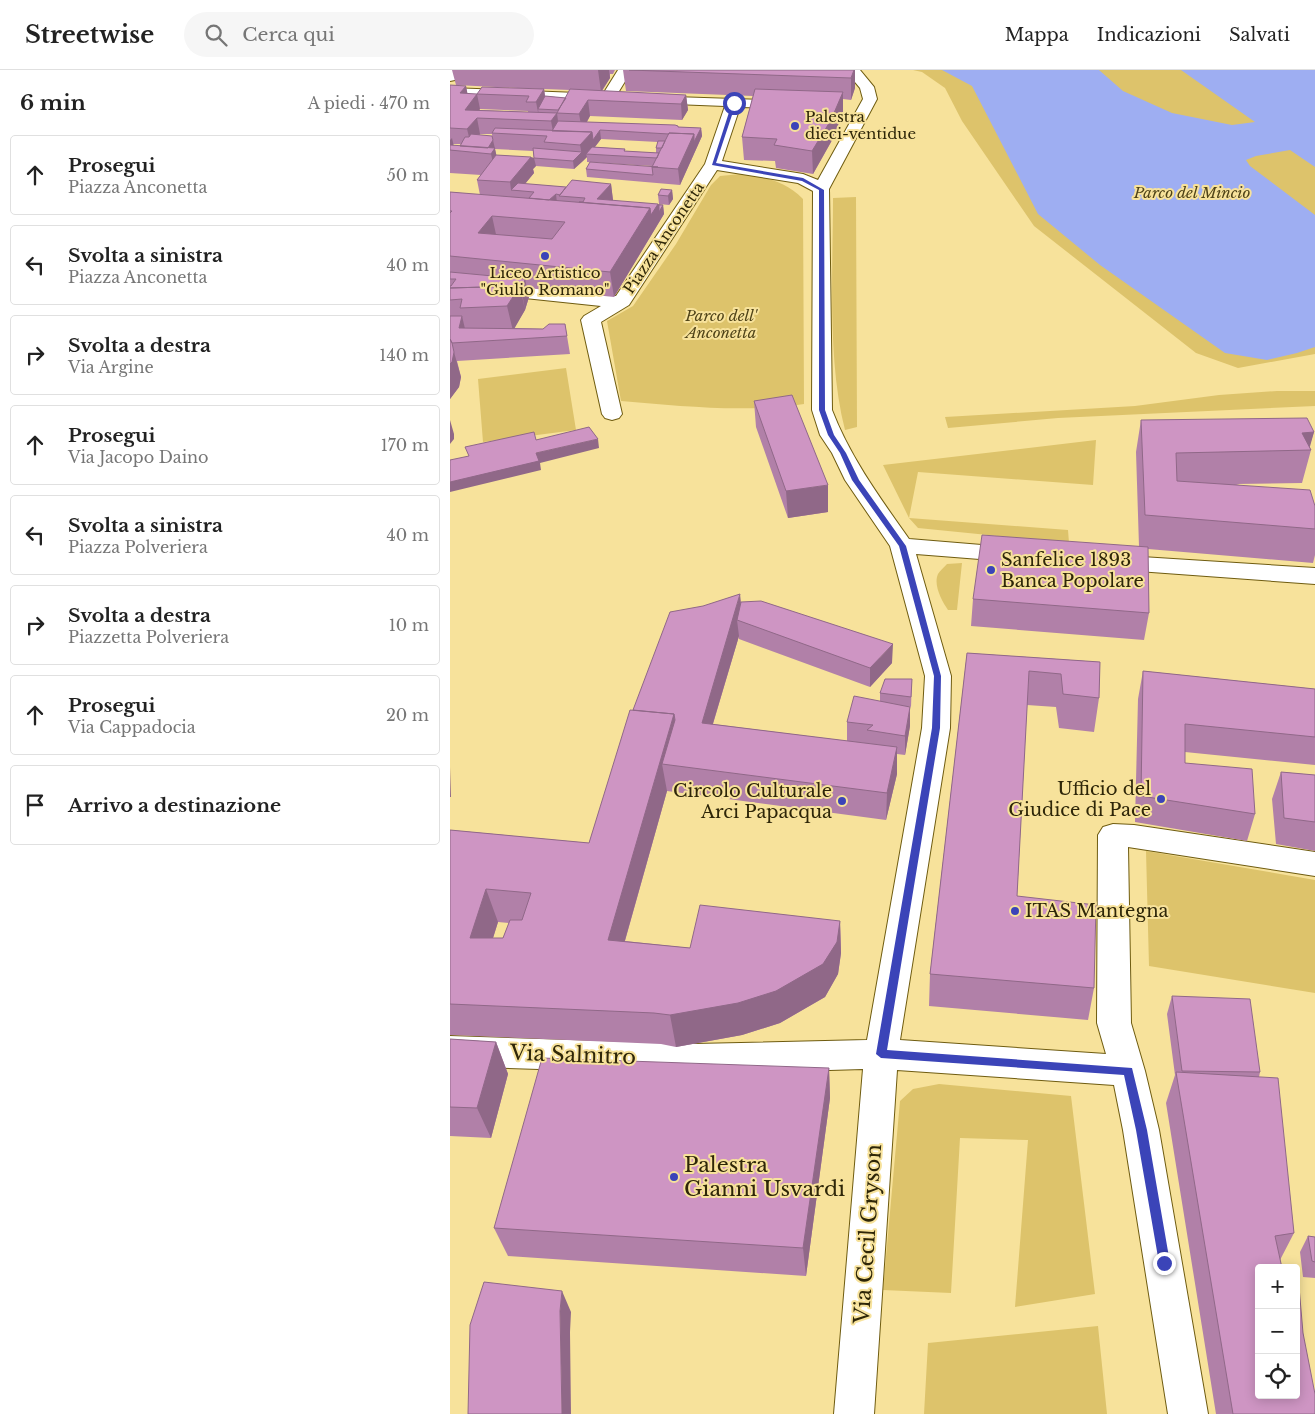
<!DOCTYPE html>
<html lang="it">
<meta charset="utf-8">
<style>
body{margin:0;font-family:"Libre Baskerville",serif;background:#f6f6f6;color:#222}
.controls{position:absolute;right:15px;bottom:15px;display:grid;overflow:hidden;border-radius:5px;box-shadow:0 2px 12px #0003}
.controls button{width:45px;height:45px;display:grid;place-items:center;padding:0;border:0;border-bottom:1px solid #e0e0e0;background:#fff;color:#222;font:25px sans-serif}
.stop{position:absolute;width:15px;height:15px;margin:-11px;border:4px solid #3b44b8;border-radius:50%;background:#fff}
.stop.end{background:#3b44b8;border-color:#fff;box-shadow:0 1px 5px #0008}
.list{margin:0;padding:0;list-style:none}
h2{display:flex;justify-content:space-between;align-items:center;height:65px;margin:0;padding:0 20px;font-size:21px}
h2 small{font-size:16px;font-weight:400;color:#767676}
.list li{display:grid;grid-template-columns:32px 1fr auto;gap:15px;align-items:center;box-sizing:border-box;height:80px;margin:0 10px 10px;padding:0 10px;border:1px solid #e0e0e0;border-radius:5px}
.list b{display:block;font-size:19px;white-space:nowrap}
.list p{margin:0;font-size:16px;white-space:nowrap;color:#767676}
.list em{font-size:16px;font-style:normal;color:#767676}
.icon{flex:none;width:28px;height:28px;fill:none;stroke:currentColor;stroke-width:2;stroke-linecap:round;stroke-linejoin:round}
.map{position:relative;flex:none;width:865px;height:1344px;overflow:hidden}
header{display:flex;align-items:center;gap:30px;box-sizing:border-box;height:70px;padding:0 25px;background:#fff;border-bottom:1px solid #e0e0e0}
header strong{font-size:24px}
nav{display:flex;gap:28px;margin-inline-start:auto;font-size:18px}
.search{width:350px;height:45px;background:#f6f6f6;display:flex;align-items:center;gap:12px;box-sizing:border-box;padding:0 18px;border-radius:28px;color:#767676;font-size:19px}
main{display:flex}
aside{flex:1;background:#fff}
.map>svg:first-child{display:block}
.green{fill:#ddc36b}
.water{fill:#9eaef2}
.lines{fill:none;stroke-linecap:round;stroke-linejoin:round}
.minor-casing{stroke:#6f5c10;stroke-width:2}
.major-casing{stroke:#6f5c10;stroke-width:2}
.minor{fill:#fff;fill-rule:evenodd}
.major{fill:#fff;fill-rule:evenodd}
.wall{fill:#b180a8;fill-rule:evenodd}
.shaded-wall{fill:#906888}
.building{fill:#ce95c3;stroke:#906888;fill-rule:evenodd}
.route{fill:#3b44b8}
.poi-dot{fill:#3b44b8;stroke:#f7e29b;stroke-width:2}
.labels{text-anchor:middle;stroke-width:4;stroke-linejoin:round;paint-order:stroke}
.far-poi-label{font-size:15px;fill:#2e2608;stroke:#f7e29b;text-anchor:start}
.far-park-label{font-size:15px;font-style:italic;fill:#4f4318;stroke:#f7e29b}
.far-street-label{font-size:15px;fill:#2e2608;stroke:#f7e29b}
.poi-label{font-size:18px;fill:#2e2608;stroke:#f7e29b;text-anchor:start}
.near-street-label{font-size:21px;fill:#2e2608;stroke:#f7e29b}
.near-poi-label{font-size:21px;fill:#2e2608;stroke:#f7e29b;text-anchor:start}
</style>
<header>
<strong>Streetwise</strong>
<div class="search"><svg class="icon" aria-label="search" viewBox="0 0 24 24"><circle cx="10" cy="10" r="6"/><path d="M15 15l6 6"/></svg>Cerca qui</div>
<nav><a>Mappa</a><a>Indicazioni</a><a>Salvati</a></nav>
</header>
<main>
<aside>
<h2>6 min<small>A piedi · 470 m</small></h2>
<ul class="list">
<li><svg class="icon" aria-label="ahead" viewBox="0 0 24 24"><path d="M12 20V5M6 11l6-6 6 6"/></svg><div><b>Prosegui</b><p>Piazza Anconetta</p></div><em>50 m</em></li>
<li><svg class="icon" aria-label="left" viewBox="0 0 24 24"><path d="M17 20v-9H6M10 6l-5 5 5 5"/></svg><div><b>Svolta a sinistra</b><p>Piazza Anconetta</p></div><em>40 m</em></li>
<li><svg class="icon" aria-label="right" viewBox="0 0 24 24"><path d="M7 20v-9h11M14 6l5 5-5 5"/></svg><div><b>Svolta a destra</b><p>Via Argine</p></div><em>140 m</em></li>
<li><svg class="icon" aria-label="ahead" viewBox="0 0 24 24"><path d="M12 20V5M6 11l6-6 6 6"/></svg><div><b>Prosegui</b><p>Via Jacopo Daino</p></div><em>170 m</em></li>
<li><svg class="icon" aria-label="left" viewBox="0 0 24 24"><path d="M17 20v-9H6M10 6l-5 5 5 5"/></svg><div><b>Svolta a sinistra</b><p>Piazza Polveriera</p></div><em>40 m</em></li>
<li><svg class="icon" aria-label="right" viewBox="0 0 24 24"><path d="M7 20v-9h11M14 6l5 5-5 5"/></svg><div><b>Svolta a destra</b><p>Piazzetta Polveriera</p></div><em>10 m</em></li>
<li><svg class="icon" aria-label="ahead" viewBox="0 0 24 24"><path d="M12 20V5M6 11l6-6 6 6"/></svg><div><b>Prosegui</b><p>Via Cappadocia</p></div><em>20 m</em></li>
<li><svg class="icon" aria-label="arrive" viewBox="0 0 24 24"><path d="M6 21V4h12l-3 4 3 4H6"/></svg><div><b>Arrivo a destinazione</b></div></li>
</ul>
</aside>
<div class="map">
<svg width="865" height="1344" viewBox="0 0 865 1344">
<rect width="100%" height="100%" fill="#f7e29b"/>
<path class="green" d="M463,0H865V284L788,298L746,283L584,156L512,51L495,18L472,2Z
M291,104C316,108 334,110 353,129L354,334C294,343 231,336 171,331L157,251L183,236L226,174L261,115L270,106Z
M406,127L407,357L395,360C377,290 383,201 383,128Z
M116,298L126,360L33,372L28,309Z
M827,321H865V336L608,348L498,358L495,347L685,336L769,325Z
M646,370L643,415L468,402L459,448L618,460L619,473L468,458L459,448L433,395Z
M512,493L507,540H498C492,531 483,515 488,504C490,501 494,497 497,494Z
M696,781L865,810V923L699,896Z
M489,1014L621,1026L645,1224L565,1237L578,1070L510,1068L501,1223L433,1220L450,1031L463,1019Z
M648,1256L657,1344H474L478,1273Z"/>
<path class="water" d="M492,0H649L673,21L722,43L782,55L805,52L731,0H865V97L840,80L806,86L796,90L800,96L865,145V277L847,283L817,290L775,283L650,195L588,144L522,16Z"/>
<g class="lines">
<defs>
<path id="minor" d="M168,0H182L163,31L158,32L0,26V18L153,24Z
M395,0H410L424,17L427,29L379,119L382,340C400,387 430,428 459,469L568,478L576,480L580,485L576,490L568,492L466,484L501,606L500,658L450,970L656,984L647,953L648,765L653,757L663,754L684,755L865,782V806L678,777L681,953L695,1001L709,1060L758,1344H718L673,1060L664,1015L447,1000L424,1344H384L413,999L245,1004L0,996V966L245,974L417,970L472,658L475,606L440,476L395,410L382,383L370,365L362,340L363,121L348,113L267,100L179,235L151,252L172,344L169,348L162,350L155,348L152,344L131,250L134,246L151,236L0,220V208L166,226L255,94L275,36L199,33L194,32L192,29L194,26L343,31L345,34L343,37L338,38L290,37L272,91L353,104L368,110L413,29L410,18Z
M660,485L865,498V514L660,499L652,497L648,492L652,487Z"/>
<path id="major" d="M0,0H13L5,10L0,11Z"/>
</defs>
<use href="#minor" class="minor-casing"/>
<use href="#major" class="major-casing"/>
<use href="#minor" class="minor"/>
<use href="#major" class="major"/>
</g>
<path class="wall" d="M2,0H165L163,4H160V8L152,21L236,25L238,40L232,50L140,46L137,52L228,56V57L251,58L252,66L230,115L137,107L136,99L202,97V96L137,92V87L124,99L86,96L83,99L84,103L75,114L116,117L161,114L163,131L213,135L214,144L164,227L77,218L79,227L75,240L64,258L93,259L115,254L120,284L7,291L11,307L9,317L0,329V122L30,125L27,110L31,105L0,103V15L16,16L17,24H27L88,19L6,15ZM94,19L120,20L116,28L95,26ZM30,39L78,41V42L29,40ZM30,64H42V66L29,65ZM151,69L208,72L206,78V83L175,81V79L145,77ZM3,74H11L10,76L3,75ZM45,79L83,81L84,88L46,85Z
M173,0H405V18L401,30L393,29V43L381,72L363,104L326,98L325,91L294,90L292,67L303,26L176,21Z
M222,120L223,129L219,135L209,134L208,125Z
M304,331L378,442L338,448L306,357Z
M691,350L864,362L859,377L861,380L852,413L786,414L865,436V485L863,493L698,479L699,543L694,570L521,556L523,529L689,476L686,382Z
M291,532L442,593L420,617L289,569V566L263,654L397,671V652L430,631V623L462,609L461,637L458,636L460,637V656L455,685L447,684V704L436,750L217,721L175,871L240,878L390,851L391,883L388,904L375,927L330,953L292,965L226,977L211,974L0,965V760L139,773L183,640ZM48,852L59,853L53,868H43Z
M517,583L650,592L649,628L644,662L609,658L606,637L577,635L567,826L644,918L638,950L479,936L480,904Z
M693,601L865,619V695L735,682V693L805,744L797,771L685,752L688,629Z
M831,702L865,705V781L826,774L822,729Z
M722,926L810,1002L809,1007L844,1163L830,1190L832,1198L853,1263L865,1344H766L716,1033L725,1005L717,944Z
M0,969L46,972L58,1004L41,1068L0,1066Z
M379,998L380,1028L356,1206L58,1186L44,1158Z
M858,1166L865,1167V1208L853,1207L850,1182Z"/>
<path class="shaded-wall" d="M148,0H159L160,8L151,22Z
M404,0H405V18L401,30V8Z
M16,16L19,31L10,23Z
M94,19L96,34L88,39L89,47L86,32Z
M393,22V43L381,72L363,104L362,81Z
M27,24L30,39L18,55L15,40Z
M236,25L238,40L232,50L231,34Z
M138,30L140,46L132,60L129,44Z
M107,43L109,59L104,67L101,51Z
M27,48L30,64L21,75L17,59Z
M251,58L252,66L230,115L228,99L244,64Z
M150,60L151,69L144,78L143,70Z
M142,62L144,78L136,84L137,87L133,91L130,75Z
M2,68L5,81L0,80V70Z
M43,70L50,101L46,106L41,84L38,78Z
M132,82L133,91L124,99L123,91Z
M81,87L84,88L86,96L83,99L84,103L69,121L61,120L60,112Z
M161,114L163,130L157,138L147,129Z
M222,120L223,129L219,135L218,126Z
M106,124L107,133L97,132Z
M208,134L213,135L214,144L164,227L160,202L200,138Z
M42,146L47,169L28,163Z
M75,209L79,227L75,240L72,223Z
M70,216L75,240L63,261L57,236Z
M12,246L16,263L9,258Z
M4,282L11,307L9,317L0,329V294Z
M0,350L4,364V369L0,374Z
M864,362L859,380L852,363Z
M148,369L149,378L90,393L91,400L0,422V412L86,383Z
M378,415V442L338,448L336,421Z
M290,524L293,551L287,550L289,566L255,680L252,653Z
M443,574L442,593L420,617V598Z
M460,637V656L455,685V666Z
M224,644L229,677L212,694L217,721L166,902L158,870Z
M447,677V704L436,750L437,723Z
M0,697L1,727H0Z
M36,819L48,852L33,900L20,868Z
M390,851L391,883L388,904L375,927L330,953L292,965L226,977L220,945Z
M46,972L58,1004L41,1068L27,1038Z
M379,998L380,1028L356,1206L353,1178Z
M112,1221L121,1242L120,1262L121,1344H112L110,1241Z"/>
<path class="building" d="M179,0H404L401,8Z
M0,15L16,16L10,23L27,24L15,40L107,43L101,51L27,48L17,59L0,58Z
M32,17L94,19L86,32H76L79,26L27,24Z
M120,19L236,25L231,34L138,30L129,44L107,43Z
M305,19L393,22L381,50L362,81L324,75L327,69L292,67Z
M95,26L116,28L108,40L88,39Z
M108,51L225,55L228,56V57L251,58L244,72V64L219,63V64L150,60L143,70L142,62L102,61Z
M45,58L142,62L130,75L94,72L97,66L42,63Z
M219,63L244,64L228,99L202,97Z
M21,64L42,66L43,70L38,78L10,76L15,67H19Z
M208,71H215L212,78H206Z
M0,75L45,78L41,84L0,80Z
M142,77L175,79L174,81L209,83L207,88L136,84Z
M83,78L132,82L123,91L84,88Z
M46,85L81,87L60,112L27,110Z
M140,92L208,97H202L203,105L136,99Z
M122,110L161,114L147,129L208,134L201,145L200,138L129,132H133L135,128L109,126Z
M68,113L116,117L110,125L106,124L99,130L79,128L84,122L61,120Z
M211,119L222,120L218,126L208,125Z
M0,122L200,138L160,202L0,186V143L2,141H0ZM42,146L115,152L102,169L28,163Z
M209,135H213L209,142Z
M0,202L75,209L72,223L70,216L0,218V216H1L6,209H0Z
M70,216L57,236L10,238L12,229L0,230V218Z
M0,246H12L9,258L93,259L99,254H115L117,266L2,273L0,269Z
M0,269L2,273L4,282L2,292L0,294Z
M342,325L378,415L336,421L304,331Z
M857,348L864,362L852,363L861,380L726,383L727,411L860,420L865,436V459L695,445L691,350Z
M139,357L148,369L86,383L89,391L0,412V390L19,386L15,377L84,362L86,370Z
M532,465L698,477L699,543L523,529Z
M290,524L252,653L447,677L437,723L212,694L225,650L224,644L183,640L220,542L253,536Z
M311,531L443,574L420,598L287,550L291,532Z
M517,583L650,592L649,628L613,624L611,604L579,601L567,826L646,835L644,918L480,904Z
M693,601L865,619V667L735,654V693L802,699L805,744L691,726Z
M435,609H462L461,627L430,623Z
M404,626L460,637L455,666L417,660L423,655L397,652Z
M180,640L224,644L158,870L240,878L250,835L390,851L387,872L373,894L326,921L288,933L220,945L204,943L0,934V760L139,773ZM36,819L81,823L72,850H60L53,868H20Z
M831,702L865,705V752L834,748Z
M722,926L800,929L810,1002L732,1001Z
M0,969L46,972L27,1038L0,1037Z
M92,988L379,998L353,1178L44,1158Z
M726,1002L828,1008L844,1163L825,1166L832,1198H809V1325H846V1204L848,1205L853,1263L865,1324V1344H783Z
M858,1166L865,1167V1192L862,1191Z
M34,1212L112,1221L110,1241L112,1344H18L20,1255Z"/>
<path class="route" d="M284,31L286,33L266,93L353,108L374,120L375,340L384,365L396,383L409,410L456,476L491,606L490,658L437,980L682,998L697,1060L720,1193L718,1197L714,1198L710,1197L709,1193L686,1060L674,1005L431,988L426,984L482,658L484,606L449,476L402,410L390,383L378,365L369,340V120L352,111L262,95L282,33Z"/>
<g class="poi-dot">
<circle cx="345" cy="56" r="5"/>
<circle cx="95" cy="186" r="5"/>
<circle cx="541" cy="500" r="5"/>
<circle cx="711" cy="729" r="5"/>
<circle cx="392" cy="731" r="5"/>
<circle cx="565" cy="841" r="5"/>
<circle cx="224" cy="1107" r="5"/>
</g>
<g class="labels">
<g class="far-poi-label">
<text x="355" y="52">Palestra<tspan x="355" dy="17">dieci-ventidue</tspan></text>
<text x="95" y="208" text-anchor="middle">Liceo Artistico<tspan x="95" dy="17">"Giulio Romano"</tspan></text>
</g>
<g class="far-park-label">
<text x="742" y="128">Parco del Mincio</text>
<text x="271" y="251">Parco dell'<tspan x="271" dy="17">Anconetta</tspan></text>
</g>
<g class="far-street-label">
<text transform="translate(214 168) rotate(-56)" y="5">Piazza Anconetta</text>
</g>
<g class="poi-label">
<text x="551" y="496">Sanfelice 1893<tspan x="551" dy="21">Banca Popolare</tspan></text>
<text x="701" y="725" text-anchor="end">Ufficio del<tspan x="701" dy="21">Giudice di Pace</tspan></text>
<text x="382" y="727" text-anchor="end">Circolo Culturale<tspan x="382" dy="21">Arci Papacqua</tspan></text>
<text x="575" y="847">ITAS Mantegna</text>
</g>
<g class="near-street-label">
<text transform="translate(123 985) rotate(2)" y="7">Via Salnitro</text>
<text transform="translate(418 1164) rotate(-86)" y="7">Via Cecil Gryson</text>
</g>
<g class="near-poi-label">
<text x="234" y="1102">Palestra<tspan x="234" dy="24">Gianni Usvardi</tspan></text>
</g>
</g>
</svg>
<div class="controls">
<button>+</button>
<button>−</button>
<button><svg class="icon" aria-label="locate" viewBox="0 0 24 24"><circle cx="12" cy="12" r="6"/><path d="M12 2v4M12 18v4M2 12h4M18 12h4"/></svg></button>
</div>
<div class="stop" style="left:284px;top:33px"></div>
<div class="stop end" style="left:714px;top:1193px"></div>
</div>
</main>
